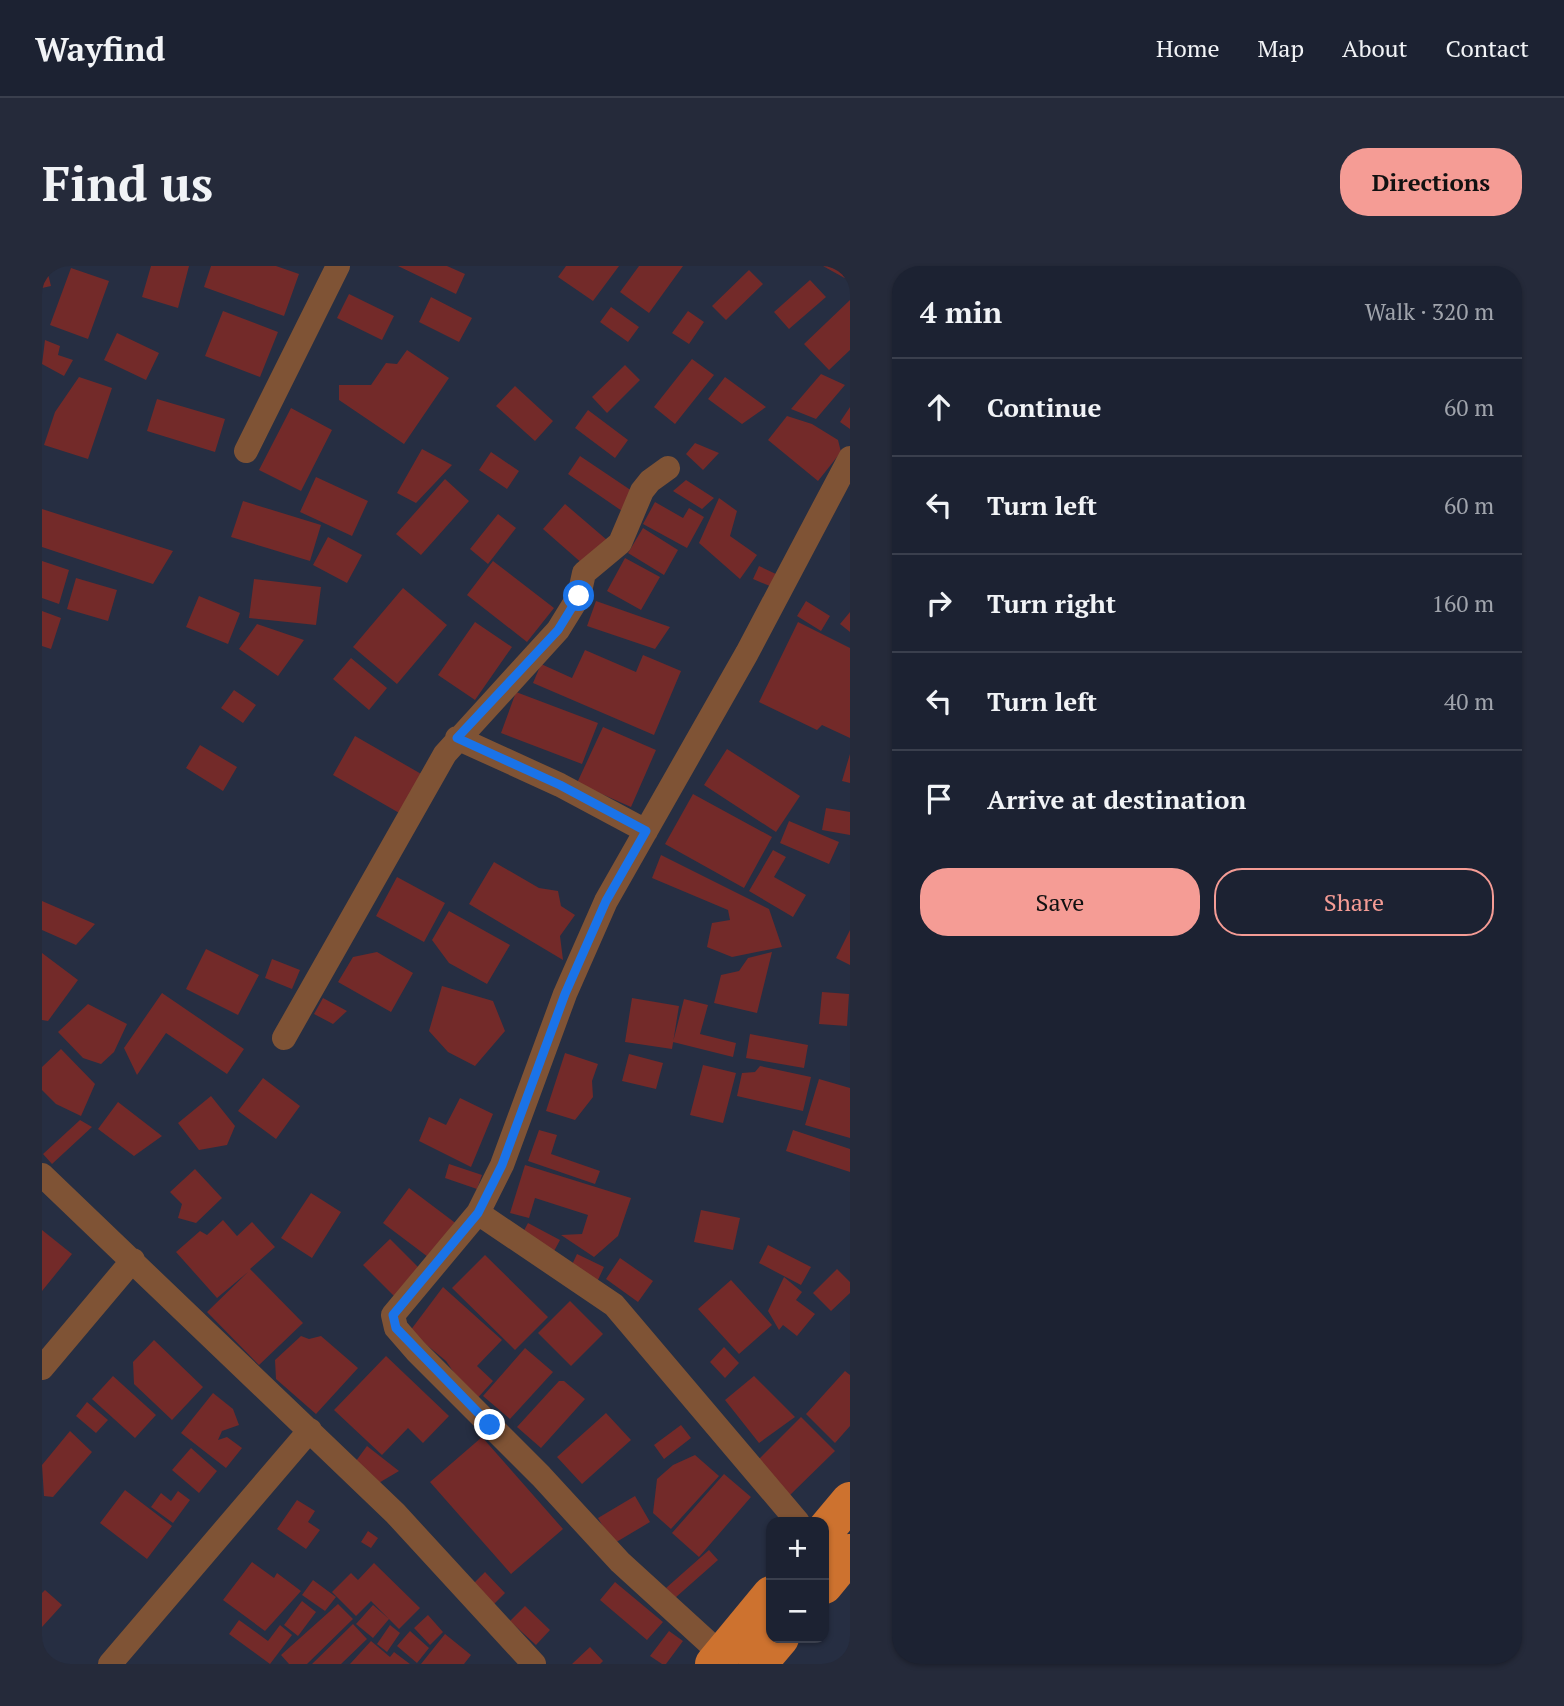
<!DOCTYPE html>
<meta charset="utf-8">
<style>
body{margin:0;font-family:"PT Serif",serif;background:#252a3a;color:#f1f3f6}
.controls{position:absolute;right:21px;bottom:21px;display:grid;overflow:hidden;border-radius:14px;box-shadow:0 2px 5px #0004}
.controls button{width:63px;height:63px;display:grid;place-items:center;padding:0;border:0;border-bottom:2px solid #3a3f4d;background:#1c2232;color:#f1f3f6;font:35px sans-serif}
.stop{position:absolute;width:21px;height:21px;margin:-16px;border:5px solid #1a73e8;border-radius:50%;background:#fff}
.stop.end{background:#1a73e8;border-color:#fff;box-shadow:0 2px 7px #0008}
.list{margin:0;padding:0;list-style:none}
h2{display:flex;justify-content:space-between;align-items:center;height:91px;margin:0;padding:0 28px;font-size:30px}
h2 small{font-size:23px;font-weight:400;color:#a0a4ac}
.list li{display:grid;grid-template-columns:46px 1fr auto;gap:21px;align-items:center;box-sizing:border-box;height:98px;padding:0 28px;border-top:2px solid #3a3f4d}
.list b{display:block;font-size:26px;white-space:nowrap}
.list em{font-size:23px;font-style:normal;color:#a0a4ac}
.actions{display:flex;gap:14px;padding:21px 28px}
.actions a{flex:1;padding:16px 0;border:2px solid #f59c95;border-radius:28px;text-align:center;font-size:24px;color:#f59c95}
.actions .main{background:#f59c95;color:#111}
.icon{flex:none;width:38px;height:38px;fill:none;stroke:currentColor;stroke-width:2;stroke-linecap:round;stroke-linejoin:round}
.map{position:relative;flex:none;width:808px;height:1398px;overflow:hidden;border-radius:28px}
header{display:flex;align-items:center;gap:42px;box-sizing:border-box;height:98px;padding:0 35px;background:#1c2232;border-bottom:2px solid #3a3f4d}
header strong{font-size:33px}
nav{display:flex;gap:38px;margin-inline-start:auto;font-size:24px}
.intro{display:flex;align-items:center;justify-content:space-between;box-sizing:border-box;height:168px;padding:0 42px}
h1{margin:0;font-size:49px}
.button{padding:18px 32px;border-radius:28px;background:#f59c95;color:#111;font-size:24px;font-weight:700}
main{display:flex;gap:42px;padding:0 42px}
aside{flex:1;background:#1c2232;border-radius:28px;box-shadow:0 2px 5px #0004}
.map>svg:first-child{display:block}
.building{fill:#732a29}
.lines{fill:none;stroke-linecap:round;stroke-linejoin:round}
.street{stroke:#7f5335;stroke-width:24}
.primary{stroke:#cd722f;stroke-width:38}
.route{stroke:#1a73e8;stroke-width:9}
</style>
<header>
<strong>Wayfind</strong>
<nav><a>Home</a><a>Map</a><a>About</a><a>Contact</a></nav>
</header>
<div class="intro"><h1>Find us</h1><a class="button">Directions</a></div>
<main>
<div class="map">
<svg width="808" height="1398" viewBox="0 0 808 1398">
<rect width="100%" height="100%" fill="#262e42"/>
<path class="building" d="M0,0H4L9,20L0,22Z
M109,0H147L136,42L100,31Z
M169,0H234L257,8L242,50L162,21Z
M356,0H405L423,8L414,28Z
M524,0H577L551,35L516,11Z
M597,0H641L607,47L578,26Z
M781,0H808V15Z
M29,2L67,15L46,73L8,59Z
M707,4L721,18L684,54L670,40Z
M768,14L784,31L747,63L732,46Z
M307,28L352,50L340,74L295,52Z
M389,31L430,52L417,76L377,56Z
M808,34V84L787,104L762,78Z
M569,41L597,61L586,76L558,56Z
M181,45L236,66L218,111L163,90Z
M646,45L662,56L647,78L630,67Z
M75,67L117,87L104,114L62,94Z
M3,74L18,80L16,89L31,94L22,110L0,98Z
M365,84L407,112L362,178L297,134V119H329L344,97L355,98Z
M650,93L672,109L633,158L612,141Z
M583,99L598,114L565,147L550,131Z
M779,108L803,119L774,153L749,143Z
M37,111L70,122L46,193L2,179L13,146Z
M683,111L724,141L700,158L666,133Z
M473,120L511,155L493,175L454,140Z
M115,133L183,153L173,186L105,165Z
M808,141V163L798,156Z
M249,142L290,164L259,225L217,204Z
M546,144L586,174L573,192L533,162Z
M745,150L770,158L796,174L799,186L776,215L726,174Z
M653,177L677,187L661,204L644,188Z
M380,183L410,199L374,237L355,227Z
M449,186L477,205L465,223L437,204Z
M538,190L593,227L580,245L526,208Z
M274,211L326,235L310,270L258,246Z
M403,213L427,235L379,289L354,268Z
M644,214L672,232L660,243L631,225Z
M677,232L695,245L688,270L715,289L698,313L657,277Z
M201,235L279,259L268,295L189,271Z
M613,236L641,252L647,242L662,251L645,282L601,258Z
M523,238L565,274L542,299L501,263Z
M0,243L131,285L111,318L0,281Z
M456,248L474,262L446,298L428,283Z
M601,262L636,284L622,309L586,287Z
M286,271L320,289L305,317L271,299Z
M583,292L618,311L599,344L565,325Z
M0,295L27,304L17,338L0,332Z
M451,295L512,342L485,376L425,329Z
M717,300L736,309L730,321L711,313Z
M34,312L75,324L66,355L25,343Z
M212,313L279,321L274,359L207,352Z
M361,322L405,359L355,418L311,381Z
M157,330L198,347L186,378L144,361Z
M554,335L628,361L613,383L545,360Z
M764,335L788,350L779,365L755,350Z
M0,345L19,352L9,383L0,380Z
M808,346V366L798,358Z
M433,356L470,381L433,434L396,409Z
M756,356L808,382V472L780,459L775,464L717,436Z
M215,358L262,374L236,410L197,383Z
M543,384L594,406L601,389L639,405L612,469L491,417L499,398L530,412Z
M309,392L345,422L327,444L291,413Z
M192,424L214,439L201,457L179,442Z
M474,426L556,457L540,498L459,467Z
M561,461L614,484L589,541L535,517Z
M313,470L381,509L359,548L291,509Z
M158,479L195,501L181,525L144,502Z
M685,483L758,530L734,566L662,519Z
M808,488V517L800,515Z
M651,528L730,571L702,622L623,578Z
M784,542L808,546V569L780,564Z
M747,555L797,576L787,598L738,577Z
M731,584L744,591L732,611L764,629L751,651L707,625Z
M619,589L727,643L740,681L690,691L665,681L670,657L688,654L686,644L610,612Z
M452,596L497,622L516,625L519,640L533,649L518,670L521,694L427,638Z
M355,611L403,637L382,676L334,650Z
M0,635L53,658L34,679L0,664Z
M407,645L468,679L445,718L407,697L390,674Z
M808,664V699L794,692Z
M164,683L217,709L196,749L144,723Z
M335,686L371,707L349,746L296,716L311,691Z
M730,686L715,747L672,737L679,709L697,705L706,692Z
M0,687L36,714L6,755L0,754Z
M230,693L258,704L250,723L223,712Z
M400,720L451,735L463,765L433,800L406,786L387,765Z
M780,726L807,728L805,760L777,758Z
M120,727L202,783L185,808L124,767L95,809L82,782Z
M281,732L305,745L291,758L272,748Z
M590,732L637,740L630,783L583,776Z
M642,733L666,739L658,768L694,777L691,791L631,776Z
M46,738L85,758L72,786L59,798L41,792L16,766Z
M708,768L766,779L762,802L704,792Z
M19,783L53,818L39,850L14,838L0,824V801Z
M523,787L556,798L550,815L551,831L533,854L504,845Z
M587,788L621,797L614,823L580,815Z
M661,799L694,807L681,857L648,849Z
M718,800L769,811L761,845L695,830L700,807L713,806Z
M221,812L258,840L234,873L196,845Z
M777,813L808,822V872L763,859Z
M169,830L193,860L185,879L157,884L136,857Z
M418,832L451,848L429,901L377,875L387,851L404,859Z
M76,836L120,870L92,890L56,863Z
M38,854L50,861L10,898L1,888Z
M497,864L515,869L509,888L558,905L553,918L486,895Z
M751,864L808,883V906L744,885Z
M407,898L440,909L435,923L403,912Z
M483,899L589,932L576,970L552,991L519,969L540,968L546,949L493,932L487,952L468,947Z
M153,903L180,932L154,957L136,952L140,938L128,926Z
M367,922L416,959L390,994L341,957Z
M269,927L299,946L270,992L239,972Z
M659,944L698,952L691,984L652,976Z
M181,954L195,970L210,956L233,981L208,1003L261,1057L217,1099L165,1046L206,1006L175,1032L134,986L158,965L165,969Z
M486,957L518,974L510,989L478,972Z
M0,964L30,988L0,1025Z
M348,973L380,1005L353,1031L321,999Z
M726,979L769,1001L759,1019L717,997Z
M535,988L562,1001L555,1016L528,1003Z
M443,989L506,1051L473,1084L410,1022Z
M578,992L611,1015L596,1036L564,1013Z
M795,1003L808,1016V1027L789,1045L771,1027Z
M742,1011L760,1026L754,1034L773,1048L755,1070L741,1059L737,1064L726,1045Z
M689,1014L730,1059L697,1088L656,1043Z
M401,1021L460,1074L435,1100L451,1115L432,1136L404,1095L368,1065Z
M528,1035L561,1068L529,1100L496,1067Z
M259,1070L267,1073L279,1070L316,1102L274,1148L234,1113L233,1094Z
M112,1074L161,1121L130,1154L92,1118L91,1096Z
M682,1081L697,1097L683,1112L668,1096Z
M483,1082L511,1106L468,1153L441,1130Z
M344,1090L407,1150L381,1177L366,1162L340,1189L292,1144Z
M803,1105L808,1109V1160L793,1177L764,1148Z
M71,1110L114,1149L93,1172L50,1133Z
M712,1110L753,1151L717,1177L683,1134Z
M517,1115H522L543,1133L499,1182L475,1161Z
M171,1127L191,1143L197,1159L180,1165L176,1174L185,1171L200,1182L184,1202L139,1167Z
M45,1136L66,1154L54,1167L34,1150Z
M564,1147L589,1174L540,1218L515,1191Z
M759,1151L793,1185L747,1230L713,1197Z
M639,1159L649,1172L622,1193L612,1179Z
M28,1165L50,1186L11,1231L2,1230L0,1199Z
M440,1171L521,1263L469,1308L388,1216Z
M325,1180L357,1205L335,1218L311,1199Z
M149,1182L175,1205L157,1227L130,1204Z
M653,1189L677,1210L629,1263L611,1247L615,1213L631,1199Z
M682,1208L709,1231L657,1291L630,1267Z
M83,1224L130,1260L105,1293L58,1257Z
M136,1225L148,1234L131,1257L109,1241L119,1227L129,1235Z
M593,1230L608,1256L571,1278L556,1252Z
M255,1234L273,1245L266,1256L278,1264L264,1283L235,1263Z
M326,1265L336,1272L329,1282L319,1276Z
M667,1284L676,1294L633,1332L624,1322Z
M210,1296L232,1312L235,1307L259,1325L223,1365L181,1334Z
M332,1297L378,1342L357,1363L329,1335L314,1350L290,1326L309,1307L316,1314Z
M443,1306L463,1327L452,1338L431,1318Z
M271,1314L294,1331L283,1345L260,1329Z
M573,1316L621,1356L605,1374L558,1334Z
M3,1324L20,1339L0,1361V1327Z
M260,1335L274,1346L256,1370L242,1359Z
M296,1338L311,1353L265,1398H247L239,1389Z
M331,1339L347,1353L331,1372L314,1358Z
M483,1340L508,1364L494,1379L468,1355Z
M386,1349L401,1366L388,1379L372,1362Z
M197,1354L226,1375L238,1359L250,1369L228,1398L187,1368Z
M311,1358L325,1373L299,1398H270Z
M348,1359L358,1367L345,1386L335,1378Z
M368,1365L387,1382L375,1397L355,1380Z
M627,1365L641,1375L624,1398H620L608,1390Z
M403,1368L429,1389L422,1398H379Z
M329,1375L348,1391L352,1386L368,1398H308Z
M548,1381L561,1395L558,1398H530Z"/>
<g class="lines">
<path class="street" d="M204,185L296,0
M415,472L518,519L604,565
M242,772L403,488L516,364L537,330L542,307L578,277L600,225L608,215L626,202
M0,909L353,1247L492,1398
M436,947L572,1039L756,1256
M0,1102L91,994
M680,1389L578,1296L499,1210L374,1085L354,1062L351,1049L436,947L460,899L523,728L564,635L705,387L808,192
M68,1398L268,1164"/>
<path class="primary" d="M782,1266L808,1235
M782,1319L808,1287
M672,1398L729,1329
M716,1398L738,1372"/>
</g>
<g class="lines">
<path class="route" d="M448,1159L354,1062L351,1049L436,947L460,899L523,728L564,635L604,565L518,519L415,472L516,364L537,330"/>
</g>
</svg>
<div class="controls">
<button>+</button>
<button>−</button>
</div>
<div class="stop" style="left:537px;top:330px"></div>
<div class="stop end" style="left:448px;top:1159px"></div>
</div>
<aside>
<h2>4 min<small>Walk · 320 m</small></h2>
<ul class="list">
<li><svg class="icon" aria-label="ahead" viewBox="0 0 24 24"><path d="M12 20V5M6 11l6-6 6 6"/></svg><div><b>Continue</b></div><em>60 m</em></li>
<li><svg class="icon" aria-label="left" viewBox="0 0 24 24"><path d="M17 20v-9H6M10 6l-5 5 5 5"/></svg><div><b>Turn left</b></div><em>60 m</em></li>
<li><svg class="icon" aria-label="right" viewBox="0 0 24 24"><path d="M7 20v-9h11M14 6l5 5-5 5"/></svg><div><b>Turn right</b></div><em>160 m</em></li>
<li><svg class="icon" aria-label="left" viewBox="0 0 24 24"><path d="M17 20v-9H6M10 6l-5 5 5 5"/></svg><div><b>Turn left</b></div><em>40 m</em></li>
<li><svg class="icon" aria-label="arrive" viewBox="0 0 24 24"><path d="M6 21V4h12l-3 4 3 4H6"/></svg><div><b>Arrive at destination</b></div></li>
</ul>
<div class="actions"><a class="main">Save</a><a>Share</a></div>
</aside>
</main>
